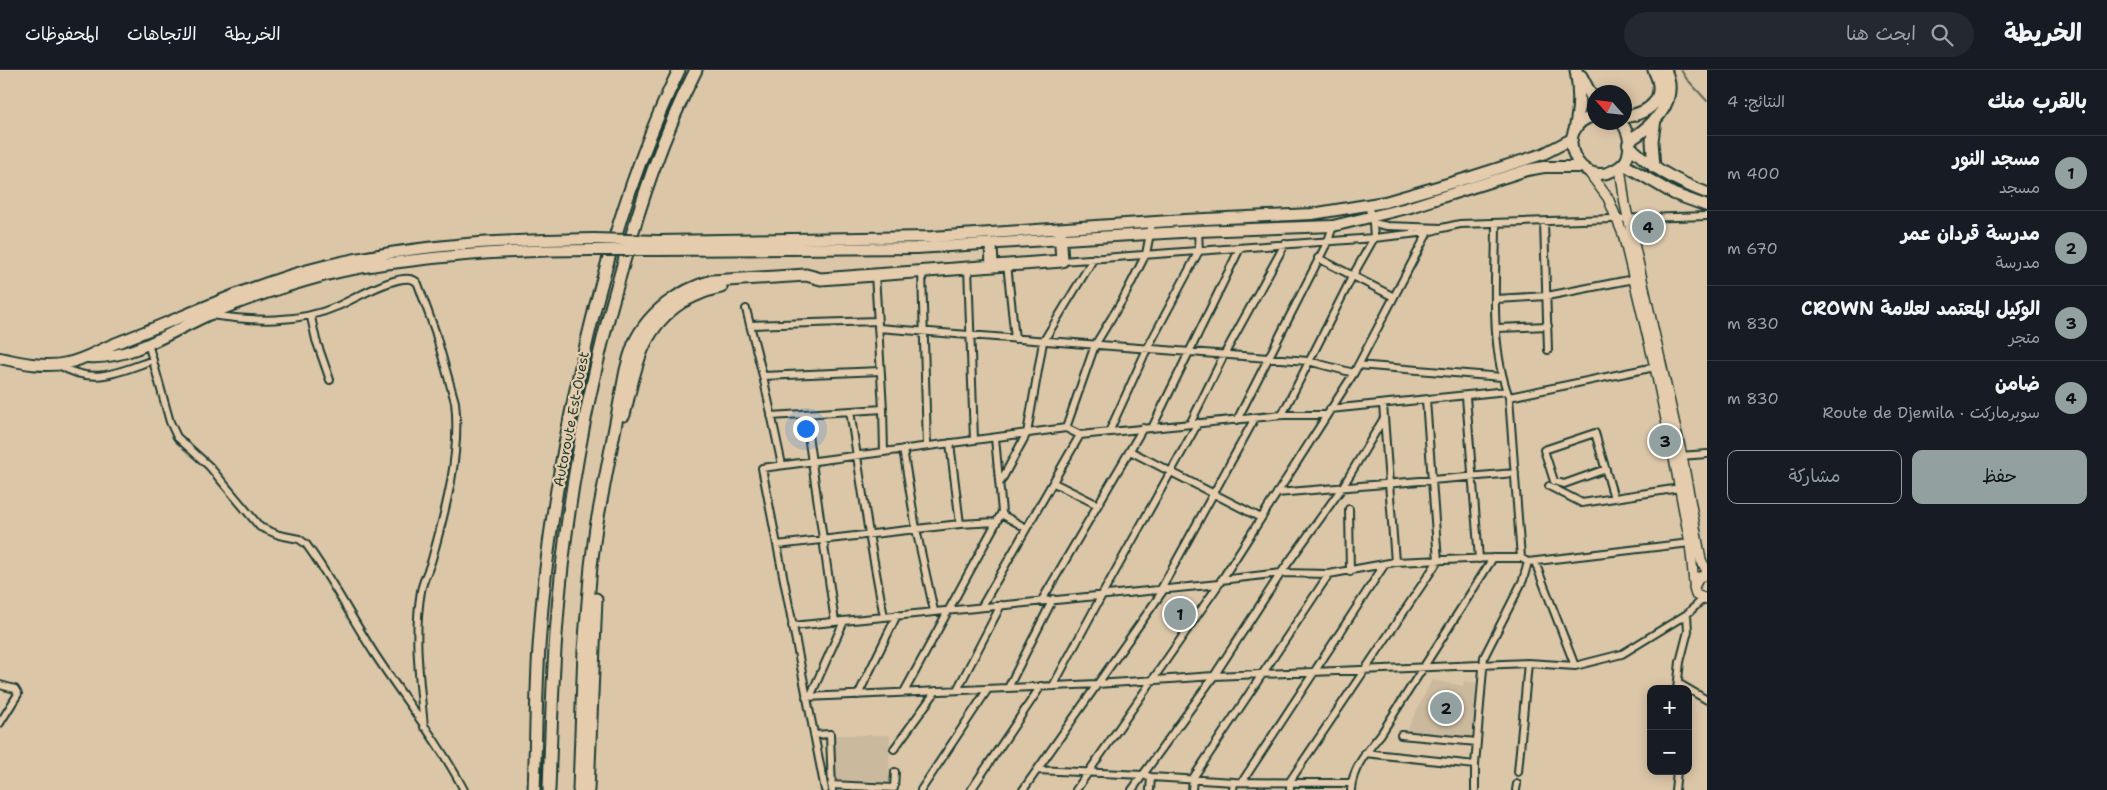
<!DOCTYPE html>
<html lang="ar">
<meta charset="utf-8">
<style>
body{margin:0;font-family:"Shantell Sans","Playpen Sans Arabic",sans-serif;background:#242831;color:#f1f3f6;direction:rtl}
.controls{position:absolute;right:15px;bottom:15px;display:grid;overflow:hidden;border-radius:10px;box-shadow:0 2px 12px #0003}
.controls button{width:45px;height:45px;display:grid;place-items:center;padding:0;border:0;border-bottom:1px solid #363941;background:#171b24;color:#f1f3f6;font:25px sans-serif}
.compass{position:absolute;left:1587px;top:15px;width:45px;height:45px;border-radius:50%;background:#171b24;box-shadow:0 2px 12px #0003;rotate:297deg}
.you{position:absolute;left:805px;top:358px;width:18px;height:18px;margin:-12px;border:4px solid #fff;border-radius:50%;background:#1a73e8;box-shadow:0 0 0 8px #1a73e833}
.badge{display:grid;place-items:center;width:32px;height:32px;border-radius:50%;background:#92a19f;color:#111;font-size:16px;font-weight:700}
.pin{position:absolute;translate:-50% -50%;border:2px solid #fff;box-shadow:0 1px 5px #0006}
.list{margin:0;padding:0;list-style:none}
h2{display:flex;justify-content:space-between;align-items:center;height:65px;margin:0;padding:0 20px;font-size:21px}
h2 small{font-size:16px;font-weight:400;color:#9ea1a6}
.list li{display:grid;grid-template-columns:32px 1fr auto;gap:15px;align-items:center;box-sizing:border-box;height:75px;padding:0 20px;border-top:1px solid #363941}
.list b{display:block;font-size:19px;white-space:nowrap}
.list p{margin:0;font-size:16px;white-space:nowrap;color:#9ea1a6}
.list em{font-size:16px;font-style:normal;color:#9ea1a6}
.actions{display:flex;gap:10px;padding:15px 20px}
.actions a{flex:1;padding:11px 0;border:1px solid #92a19f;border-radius:10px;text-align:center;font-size:18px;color:#92a19f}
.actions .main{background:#92a19f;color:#111}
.icon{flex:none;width:28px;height:28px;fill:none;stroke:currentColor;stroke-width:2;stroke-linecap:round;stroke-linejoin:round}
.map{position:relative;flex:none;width:1707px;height:720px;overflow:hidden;direction:ltr}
header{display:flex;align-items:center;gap:30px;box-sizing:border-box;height:70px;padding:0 25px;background:#171b24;border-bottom:1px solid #363941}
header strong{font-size:24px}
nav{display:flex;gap:28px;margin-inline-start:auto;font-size:18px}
.search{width:350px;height:45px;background:#242831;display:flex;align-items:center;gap:12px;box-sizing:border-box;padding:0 18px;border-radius:28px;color:#9ea1a6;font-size:19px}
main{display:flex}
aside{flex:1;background:#171b24}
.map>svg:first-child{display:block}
.built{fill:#cbb99d}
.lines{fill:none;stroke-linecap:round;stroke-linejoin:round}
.stream{stroke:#606c5c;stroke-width:2}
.street-casing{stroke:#1f3d34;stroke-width:10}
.secondary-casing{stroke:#1f3d34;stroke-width:12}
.primary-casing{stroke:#1f3d34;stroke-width:14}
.highway-casing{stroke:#1f3d34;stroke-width:15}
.street{stroke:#e4ccad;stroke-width:6}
.secondary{stroke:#e4ccad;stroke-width:9}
.primary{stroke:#e4ccad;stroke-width:10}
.highway{stroke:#e4ccad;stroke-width:11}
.primary-bridge-casing{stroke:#1f3d34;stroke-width:14;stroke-linecap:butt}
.primary-bridge{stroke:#e4ccad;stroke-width:10}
.labels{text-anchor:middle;stroke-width:4.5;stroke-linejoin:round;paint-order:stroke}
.street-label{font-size:14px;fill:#1f3d34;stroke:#e4ccad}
</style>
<header>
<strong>الخريطة</strong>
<div class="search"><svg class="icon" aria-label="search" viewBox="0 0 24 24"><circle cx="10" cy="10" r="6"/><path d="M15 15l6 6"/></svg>ابحث هنا</div>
<nav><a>الخريطة</a><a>الاتجاهات</a><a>المحفوظات</a></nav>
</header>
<main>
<aside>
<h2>بالقرب منك<small>النتائج: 4</small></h2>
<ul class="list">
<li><span class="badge">1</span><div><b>مسجد النور</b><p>مسجد</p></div><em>400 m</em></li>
<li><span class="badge">2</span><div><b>مدرسة قردان عمر</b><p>مدرسة</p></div><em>670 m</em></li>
<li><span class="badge">3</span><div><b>الوكيل المعتمد لعلامة CROWN</b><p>متجر</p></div><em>830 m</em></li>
<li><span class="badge">4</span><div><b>ضامن</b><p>سوبرماركت · Route de Djemila</p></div><em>830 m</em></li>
</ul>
<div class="actions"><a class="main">حفظ</a><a>مشاركة</a></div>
</aside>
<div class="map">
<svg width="1707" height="720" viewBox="0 0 1707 720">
<rect width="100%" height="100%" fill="#dcc6a8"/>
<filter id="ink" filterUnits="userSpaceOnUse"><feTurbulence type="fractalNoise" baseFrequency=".02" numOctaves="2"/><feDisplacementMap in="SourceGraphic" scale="10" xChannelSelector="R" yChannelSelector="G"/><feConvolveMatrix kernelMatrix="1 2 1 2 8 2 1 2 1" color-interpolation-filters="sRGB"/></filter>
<g filter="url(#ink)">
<path class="built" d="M1432,610L1463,616L1464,611L1476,613L1472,668L1407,660Z
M834,665H890L889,712H834Z"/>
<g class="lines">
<path class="stream" d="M1681,0L1686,8L1707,31"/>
<defs>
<path id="street" d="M1544,152L1548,280
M1373,153L1387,156L1442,158L1460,154L1707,146
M1496,153C1496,207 1489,275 1509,327L1521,488
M1318,188L1394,227
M1062,191L1374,168L1428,162L1442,158
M1007,194L1015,269
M968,197L974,370
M922,201L927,376
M1496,229L1547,226L1634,209
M746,239L763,306L782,395
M210,245C253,251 298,254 338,236C353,230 408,196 418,214L435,261L455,332C461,384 446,439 432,489C429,500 423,510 421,521C413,568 420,611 424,657
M311,247L316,270L330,310
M750,255L878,251
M878,258L1308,291L1354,303
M1497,258L1548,256
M148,273L170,352L177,367L209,396L260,457L279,465L299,469L306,474C331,508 351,547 374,583C404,629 439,672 464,720
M59,295C93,316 119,302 153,290
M1358,295L1502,307
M763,306L880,301
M1466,327L1479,489
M1509,327L1655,297
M1383,334L1395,492
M883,339L884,382
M1330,339L1507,321
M850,341L869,464L884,547
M805,344L835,552
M1282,345L1352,207L1374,168L1373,153L1368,135
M771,346L883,339L875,204
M1237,350L1328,171L1333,156
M1190,354L1224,285L1285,174
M1066,358L1095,275L1123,229L1146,184L1152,153
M1152,358L1240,178
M1109,362L1147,279L1199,181L1198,161
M950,373L960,454
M903,379L916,459L934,541
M1130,381L1261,448
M1680,386L1707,384
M1606,399L1564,414L1554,411L1544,380L1595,363L1614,428
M1001,411L1027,363L1043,272L1094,188
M1054,413L1098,435
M1549,416L1582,433L1680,418
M1277,423L1515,403
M1349,439L1350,502
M1001,444L1026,458
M777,475L960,454L996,452
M1528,492L1690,473
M1535,492L1575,596
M1221,510L1281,503L1329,504L1395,492L1493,488H1521L1528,492L1523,510L1484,587L1475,695V720
M1161,519L1255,348
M1042,530L1143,358
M982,536L1080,365
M792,556L1219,514
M1678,613L1707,630
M0,615L15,619L18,624L0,653
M1053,616L1102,525L1198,353
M1008,618L1053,529
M1677,619L1680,592L1688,561L1687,544
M957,620L1001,535
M904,622L1002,442L995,368
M858,625L897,545
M806,627L1097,614L1214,606L1528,593L1575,596L1622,584L1687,544L1703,529
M810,627L844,551
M814,665L830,664L832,720
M1401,665L1477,672
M894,679L936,621
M1365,683L1475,695
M1037,700L1143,705L1151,707L1234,712L1351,713
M1518,702L1528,593
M1242,712L1385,494
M831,715L894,718L895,702
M825,720L762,398L1066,358L1080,365L1282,345H1327
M921,720L988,619
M971,720L1041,616
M1023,720L1165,518
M1076,720L1219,514L1354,303L1428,162
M1132,720L1214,606L1281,503L1342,418L1384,348
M1150,720L1151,707
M1192,720L1193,708L1329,504
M1233,720L1234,712
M1290,720V711L1438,491L1426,330
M1351,720C1352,698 1368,680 1381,664L1493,488
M1516,720L1517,714
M1675,720L1677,701"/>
<path id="secondary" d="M1620,97L1625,134L1682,386L1701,490L1707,501
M1588,101L1608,128L1623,164L1655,297L1674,388L1690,473L1694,513
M1707,505L1699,507L1694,517L1696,525L1707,529"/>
<path id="primary" d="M1594,46C1550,57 1578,122 1616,99C1621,96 1627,91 1628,85C1631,73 1629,62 1621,52
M1628,74C1650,98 1678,112 1707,123
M1623,94L1674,124L1707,136
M659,171L932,167L1185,150L1312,144L1385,132L1468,108L1543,84L1572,69
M657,180L916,178L1198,161L1333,156L1407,138L1527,100L1544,97H1581
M88,287C130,290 170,262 208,245C245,229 286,216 326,205C353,198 380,194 408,191C470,183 530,180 593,180
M0,288C22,293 45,298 67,293C85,290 102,278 119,272C187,246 253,213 324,196C414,174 503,170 594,169"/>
<path id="highway" d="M1581,6L1594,31
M1624,47C1652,43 1668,27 1654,0
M1575,59C1580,39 1580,21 1576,0
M1630,70C1655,54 1679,31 1665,0
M1654,97L1652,71L1655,49
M991,175L992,196
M624,345C635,300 640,259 682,232C695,225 707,219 721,217
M534,720C536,672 536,624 539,577C546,462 567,349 595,238C616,157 642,76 679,0
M549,720C551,668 552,617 556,565C564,445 586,325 619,209C639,137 662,66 696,0
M579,720L584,580L591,496L596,457L626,300C628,292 631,282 634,274C648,242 680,220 712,211L806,205L821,209L1062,191L1060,160
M588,720L596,529"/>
</defs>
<use href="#street" class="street-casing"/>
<use href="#secondary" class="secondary-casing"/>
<use href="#primary" class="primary-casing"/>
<use href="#highway" class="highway-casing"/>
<use href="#street" class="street"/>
<use href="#secondary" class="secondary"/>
<use href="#primary" class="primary"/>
<use href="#highway" class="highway"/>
<defs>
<path id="primary-bridge" d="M594,169L659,171
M593,180H657"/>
</defs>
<use href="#primary-bridge" class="primary-bridge-casing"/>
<use href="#primary-bridge" class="primary-bridge"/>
</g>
</g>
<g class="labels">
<g class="street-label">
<text transform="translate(571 349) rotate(-79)" y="5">Autoroute Est-Ouest</text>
</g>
</g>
</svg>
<div class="controls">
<button>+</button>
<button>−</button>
</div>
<svg class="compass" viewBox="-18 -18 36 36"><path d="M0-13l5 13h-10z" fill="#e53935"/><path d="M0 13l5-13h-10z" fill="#9ea1a6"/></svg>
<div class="you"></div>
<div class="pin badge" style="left:1180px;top:544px">1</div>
<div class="pin badge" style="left:1446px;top:638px">2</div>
<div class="pin badge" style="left:1665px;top:371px">3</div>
<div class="pin badge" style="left:1648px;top:157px">4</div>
</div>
</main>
